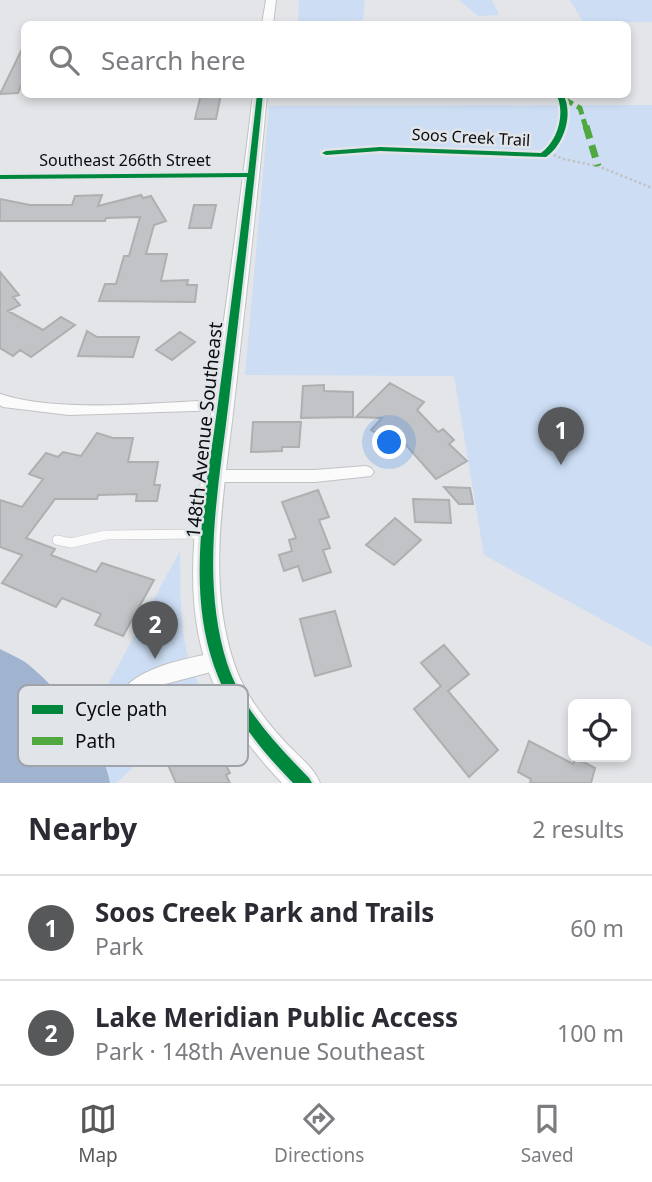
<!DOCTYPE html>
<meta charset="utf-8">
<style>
body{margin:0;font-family:"Noto Sans",sans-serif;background:#f7f7f7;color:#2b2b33}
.controls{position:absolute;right:21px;bottom:21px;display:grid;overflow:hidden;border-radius:10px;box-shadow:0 4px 10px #0003}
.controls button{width:63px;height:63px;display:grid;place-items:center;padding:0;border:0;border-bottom:2px solid #e1e1e2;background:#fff;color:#2b2b33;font:35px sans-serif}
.you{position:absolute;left:390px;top:443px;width:24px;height:24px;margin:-18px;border:5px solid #fff;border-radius:50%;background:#1a73e8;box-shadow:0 0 0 10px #1a73e833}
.badge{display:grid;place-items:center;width:46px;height:46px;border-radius:50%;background:#56585a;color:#fff;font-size:23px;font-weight:700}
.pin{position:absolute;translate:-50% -58px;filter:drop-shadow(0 2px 4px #0008)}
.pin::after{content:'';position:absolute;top:37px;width:24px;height:21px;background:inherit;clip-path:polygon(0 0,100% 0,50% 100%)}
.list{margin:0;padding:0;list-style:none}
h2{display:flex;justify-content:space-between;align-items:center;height:91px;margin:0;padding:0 28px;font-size:30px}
h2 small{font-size:23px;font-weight:400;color:#7c7c81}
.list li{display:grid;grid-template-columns:46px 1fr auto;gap:21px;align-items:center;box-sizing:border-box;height:105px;padding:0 28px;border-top:2px solid #e1e1e2}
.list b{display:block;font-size:26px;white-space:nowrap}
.list p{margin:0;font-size:23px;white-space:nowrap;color:#7c7c81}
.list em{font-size:23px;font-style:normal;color:#7c7c81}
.icon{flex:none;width:38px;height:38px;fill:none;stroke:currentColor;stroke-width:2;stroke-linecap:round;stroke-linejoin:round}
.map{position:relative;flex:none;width:652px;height:783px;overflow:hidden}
.search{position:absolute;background:#fff;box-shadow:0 4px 10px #0003;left:21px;right:21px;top:21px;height:77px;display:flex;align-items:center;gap:18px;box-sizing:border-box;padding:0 24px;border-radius:10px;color:#7c7c81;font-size:26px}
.sheet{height:301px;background:#fff}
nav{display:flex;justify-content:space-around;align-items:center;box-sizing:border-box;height:98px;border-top:2px solid #e1e1e2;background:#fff;font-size:19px;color:#7c7c81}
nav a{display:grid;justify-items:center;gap:4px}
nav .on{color:#56585a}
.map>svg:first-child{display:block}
.green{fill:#ccddf4}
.water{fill:#a0b4d0}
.building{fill:#c2c3c6;stroke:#adafb0;stroke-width:2}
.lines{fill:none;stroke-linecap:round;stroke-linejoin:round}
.lane-casing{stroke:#c0c2c4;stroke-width:10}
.street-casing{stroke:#c0c2c4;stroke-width:2}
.secondary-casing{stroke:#c0c2c4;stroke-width:2}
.path{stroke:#c2c3c4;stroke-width:2.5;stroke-dasharray:2.5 2.5;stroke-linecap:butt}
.lane{stroke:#fbfbfc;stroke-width:9}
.street{fill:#fbfbfc;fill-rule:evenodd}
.secondary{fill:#fbfbfc;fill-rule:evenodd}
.quiet-far1{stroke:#50a841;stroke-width:5;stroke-dasharray:10 5;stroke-linecap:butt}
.quiet{stroke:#50a841;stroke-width:7;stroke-dasharray:13 7;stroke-linecap:butt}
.cycleway-casing{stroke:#e1e5ea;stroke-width:5}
.cycleway{fill:#00873e;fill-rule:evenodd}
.labels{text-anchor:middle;stroke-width:5;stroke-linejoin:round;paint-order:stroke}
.far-street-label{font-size:16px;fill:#0a0c0d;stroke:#e1e5ea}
.street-label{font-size:19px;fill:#0a0c0d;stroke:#e1e5ea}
.key{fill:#e1e5ea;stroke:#a0a4a8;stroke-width:2}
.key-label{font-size:19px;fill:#0a0c0d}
</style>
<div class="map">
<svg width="652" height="783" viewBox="0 0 652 783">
<rect width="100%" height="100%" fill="#e3e5e8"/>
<path class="green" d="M299,0H365L363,20L298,22Z
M459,0H492L499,15L478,16Z
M570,0H652V22H583Z
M652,105V647L484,555L454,376L245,375L269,106Z
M180,551C181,600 177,660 209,699L116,783H110L108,772L84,729Z"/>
<path class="water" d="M0,649C8,653 17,657 25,662C56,685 104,744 110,783H0Z"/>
<path class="building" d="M24,45V79L18,93L0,94Z
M201,94H221L216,119H195Z
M102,195L98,206L141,195L143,198L151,196L166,221L154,225L146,254H167L161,281L188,280L187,285H197L195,302L99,301L105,284H116L124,256H129L140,217L106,218L105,221H0V199L30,205H72L75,196Z
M194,205H216L211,228H189Z
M0,272L19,295L13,297L20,305L8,311L43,330L61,317L75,325L31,357L20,350L13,356L0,348Z
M87,331L97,337H139L133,357L78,356Z
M180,332L195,342L172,360L156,350Z
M390,383L424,402L417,410L438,432L443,429L454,440L449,444L467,461L436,479L399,437L393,443L371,430L382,418L356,417Z
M324,385V391L353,392V417L301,418L303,386Z
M253,422H301L299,447H282V451L251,452Z
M97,433L113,438H133L128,462H158L154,485H160L157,501H136L137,494L98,495L97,499H55L26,538L55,549L51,555L96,572L102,563L154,580L123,636L95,625L101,614L62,598L56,607L2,583L22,555L0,547V500L22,507L43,479L29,474L46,453L58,457L63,452L81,456Z
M444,487L470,488L473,504H459Z
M318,490L329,517L319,520L330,548L323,550L331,572L303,581L298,566L284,571L279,555L292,551L289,540L296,538L282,502Z
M413,499L449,500L451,523L415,522Z
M395,518L421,540L394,565L366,545Z
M335,611L351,666L315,676L300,619Z
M444,645L469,674L448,691L498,750L469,777L414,709L441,686L421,663Z
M205,733L216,756L220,753L230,773L226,775L230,783H176L165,758Z
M529,741L573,764L576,758L595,768L591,783H530L531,779L518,772Z"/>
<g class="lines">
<defs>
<path id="lane" d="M57,540L71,543L106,535L201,534
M96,748L129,697"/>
<path id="street" d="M251,172L256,175L255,177L0,180V174Z
M0,394C62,414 157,402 223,400L228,401L230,405L228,409L223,410L69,415L3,407L0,405Z
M366,466L371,468L374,472L371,476L315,482H213L208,480L205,476L208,472L213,470H315Z
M219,652L226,654L228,661L226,668L165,684L129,707L122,704L119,697C132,667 190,658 219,652Z"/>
<path id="secondary" d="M266,0H276L273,24H262Z
M253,94H267C258,195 246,295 235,395C226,483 205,577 234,663C244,694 265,720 286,743C298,756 313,766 320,783H282C241,740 209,692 198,632C184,556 203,476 213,400C227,298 241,197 253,94Z"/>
</defs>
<use href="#lane" class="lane-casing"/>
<use href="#street" class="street-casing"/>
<use href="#secondary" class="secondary-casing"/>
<path class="path" d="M549,153L563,159L598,166L652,188"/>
<use href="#lane" class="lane"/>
<use href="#street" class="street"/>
<use href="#secondary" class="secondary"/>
<path class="quiet-far1" d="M564,99L580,108L586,128"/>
<path class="quiet" d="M586,126L598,166"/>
<defs>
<path id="cycleway" d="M257,94H263C253,196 241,298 229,400C219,486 200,577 227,663C242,709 276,744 309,778L312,783H293C259,748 230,712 214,666C185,582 207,488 218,403C228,328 238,253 247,177L0,179V175L248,173Z
M556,94H563C574,114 564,145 546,157L380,151L326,155L322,153L326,151L380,147L541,153C558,141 566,112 556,94Z"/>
</defs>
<use href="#cycleway" class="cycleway-casing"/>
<use href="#cycleway" class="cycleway"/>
</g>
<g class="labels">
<g class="far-street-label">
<text transform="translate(471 137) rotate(3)" y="6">Soos Creek Trail</text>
<text x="125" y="166">Southeast 266th Street</text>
</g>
<g class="street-label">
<text transform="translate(204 430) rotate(-84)" y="7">148th Avenue Southeast</text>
</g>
</g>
<rect x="18" y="685" width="230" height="81" rx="10" class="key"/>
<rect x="32" y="705" width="31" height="9" fill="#00873e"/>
<rect x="32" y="737" width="31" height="8" fill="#50a841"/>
<g class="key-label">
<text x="75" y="716">Cycle path</text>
<text x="75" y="748">Path</text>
</g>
</svg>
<div class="controls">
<button><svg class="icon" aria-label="locate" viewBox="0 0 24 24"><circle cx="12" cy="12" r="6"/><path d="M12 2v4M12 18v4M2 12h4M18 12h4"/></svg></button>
</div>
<div class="you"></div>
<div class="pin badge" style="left:561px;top:465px">1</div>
<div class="pin badge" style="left:155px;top:659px">2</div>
<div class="search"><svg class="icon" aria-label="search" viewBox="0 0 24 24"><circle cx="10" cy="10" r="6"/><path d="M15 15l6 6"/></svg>Search here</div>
</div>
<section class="sheet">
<h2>Nearby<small>2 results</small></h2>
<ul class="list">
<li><span class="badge">1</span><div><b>Soos Creek Park and Trails</b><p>Park</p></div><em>60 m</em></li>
<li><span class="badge">2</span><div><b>Lake Meridian Public Access</b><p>Park · 148th Avenue Southeast</p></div><em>100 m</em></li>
</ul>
</section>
<nav>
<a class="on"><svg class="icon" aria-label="map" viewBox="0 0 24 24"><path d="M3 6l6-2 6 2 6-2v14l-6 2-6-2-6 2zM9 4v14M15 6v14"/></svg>Map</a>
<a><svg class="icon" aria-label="directions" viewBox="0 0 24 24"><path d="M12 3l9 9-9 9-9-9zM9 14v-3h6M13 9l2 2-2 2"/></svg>Directions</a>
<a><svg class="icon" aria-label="saved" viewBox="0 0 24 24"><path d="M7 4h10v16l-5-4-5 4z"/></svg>Saved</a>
</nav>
